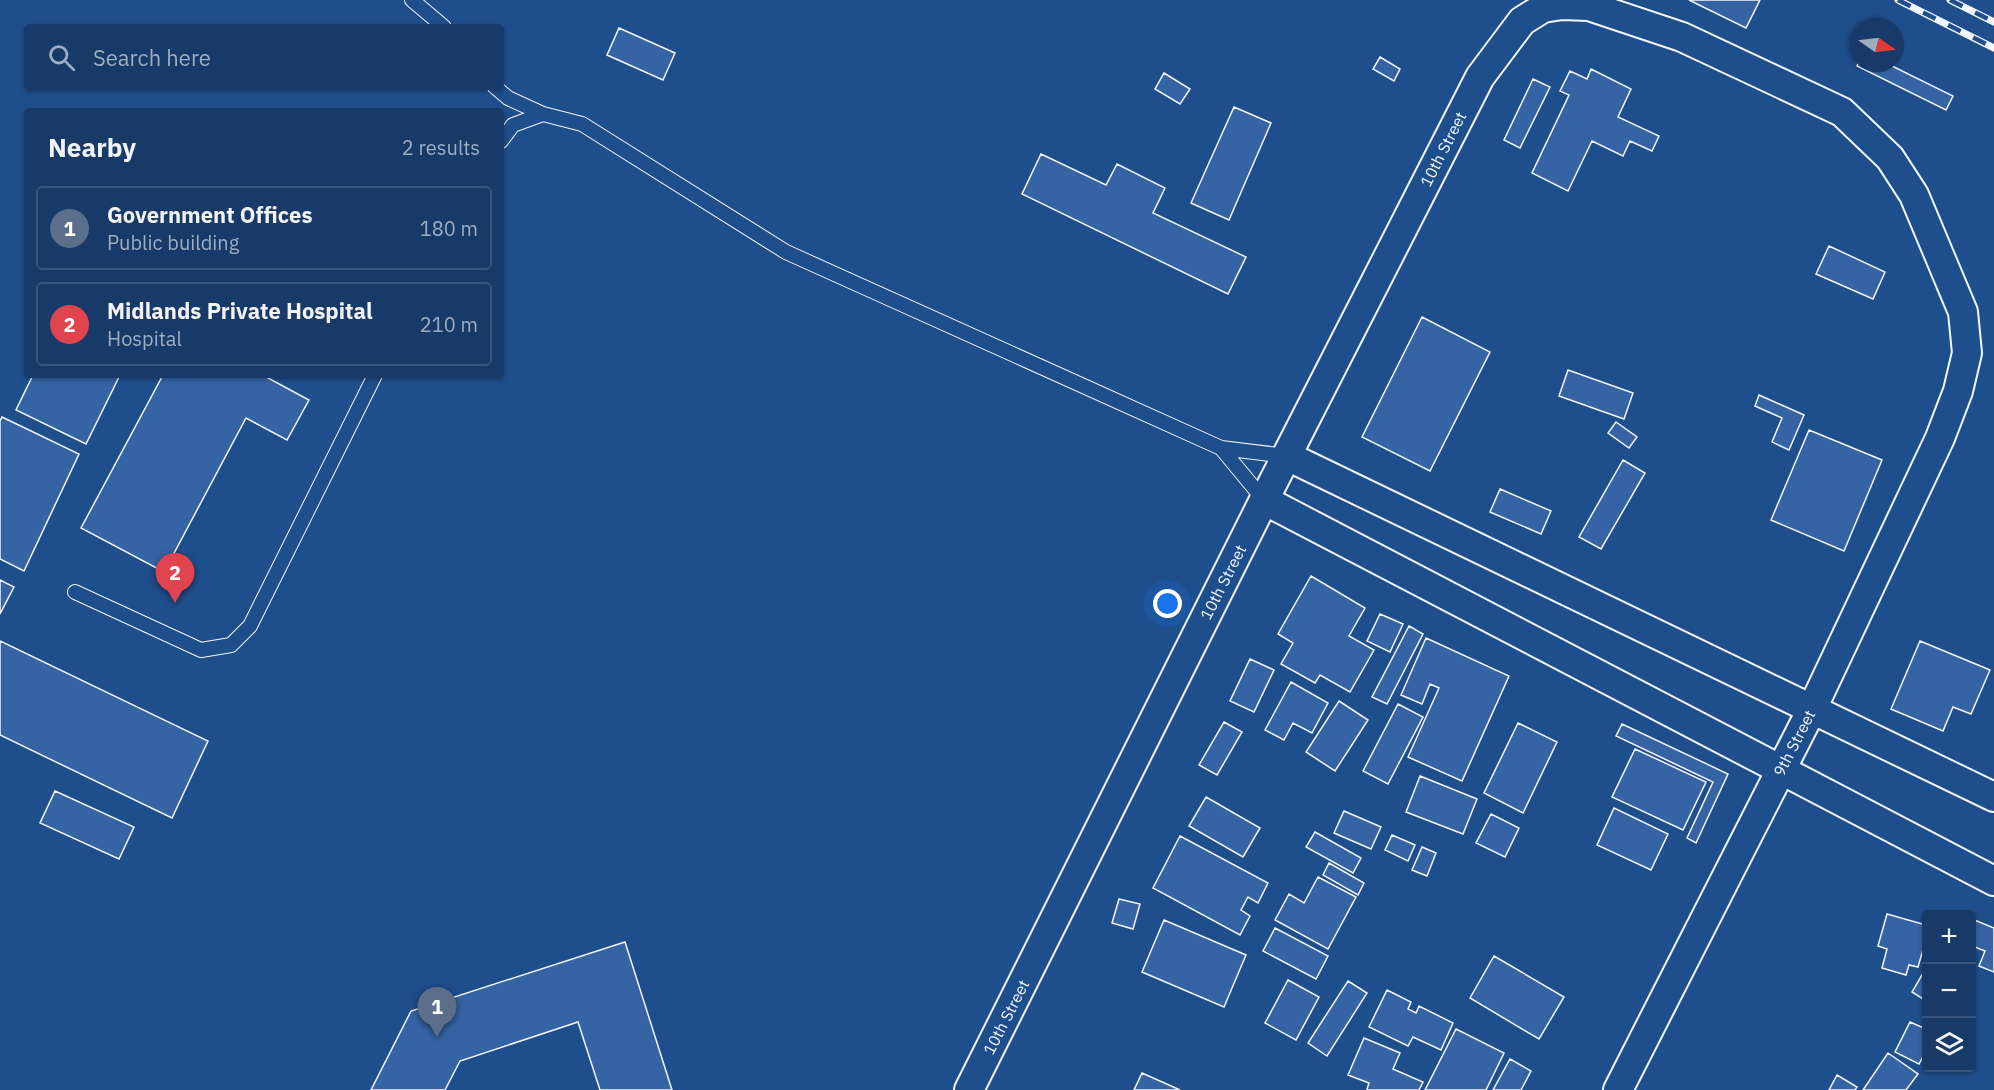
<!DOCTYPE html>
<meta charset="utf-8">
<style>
body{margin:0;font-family:"IBM Plex Sans",sans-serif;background:#244571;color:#f1f3f6}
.controls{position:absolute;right:18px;bottom:18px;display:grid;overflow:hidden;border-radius:6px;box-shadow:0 2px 4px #0004}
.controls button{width:54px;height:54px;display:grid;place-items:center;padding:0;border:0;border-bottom:2px solid #36547d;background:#173a69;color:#f1f3f6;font:30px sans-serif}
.compass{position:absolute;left:1850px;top:18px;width:54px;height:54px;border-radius:50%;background:#173a69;box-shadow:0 2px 4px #0004;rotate:104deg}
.you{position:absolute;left:1168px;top:604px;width:21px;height:21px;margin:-15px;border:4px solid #fff;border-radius:50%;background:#1a73e8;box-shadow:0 0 0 9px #1a73e833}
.badge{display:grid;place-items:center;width:39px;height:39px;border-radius:50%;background:#ea580c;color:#fff;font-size:20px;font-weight:700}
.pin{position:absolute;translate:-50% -50px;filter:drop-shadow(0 2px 3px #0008)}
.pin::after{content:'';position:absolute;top:32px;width:21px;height:18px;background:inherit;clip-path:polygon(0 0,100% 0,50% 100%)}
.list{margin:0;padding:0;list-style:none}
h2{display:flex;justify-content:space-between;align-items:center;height:78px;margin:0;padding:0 24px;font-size:26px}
h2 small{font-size:20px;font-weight:400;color:#9eadc0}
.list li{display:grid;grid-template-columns:39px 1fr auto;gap:18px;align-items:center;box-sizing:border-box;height:84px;margin:0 12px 12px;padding:0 12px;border:2px solid #36547d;border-radius:6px}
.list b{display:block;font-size:22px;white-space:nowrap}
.list p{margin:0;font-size:20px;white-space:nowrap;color:#9eadc0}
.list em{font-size:20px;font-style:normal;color:#9eadc0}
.icon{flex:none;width:33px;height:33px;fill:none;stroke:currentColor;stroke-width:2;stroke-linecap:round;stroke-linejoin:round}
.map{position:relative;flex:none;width:1994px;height:1090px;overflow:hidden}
.search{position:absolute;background:#173a69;box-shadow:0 2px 4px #0004;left:24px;top:24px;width:480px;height:66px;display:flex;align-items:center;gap:15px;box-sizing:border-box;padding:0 21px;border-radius:6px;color:#9eadc0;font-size:22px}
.panel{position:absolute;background:#173a69;box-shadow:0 2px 4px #0004;left:24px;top:108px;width:480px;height:270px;border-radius:6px}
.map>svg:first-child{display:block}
.building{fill:#3563a3;stroke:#f2f6ff;stroke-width:1.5}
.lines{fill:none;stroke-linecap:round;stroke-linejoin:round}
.lane-casing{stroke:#f2f6ff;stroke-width:16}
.street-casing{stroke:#f2f6ff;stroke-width:32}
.lane{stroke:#1f4e8c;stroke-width:14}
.street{stroke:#1f4e8c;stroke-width:28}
.rail-casing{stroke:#f2f6ff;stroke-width:7}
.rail{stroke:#1f4e8c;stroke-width:4.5;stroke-dasharray:14;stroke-linecap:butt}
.labels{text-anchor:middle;stroke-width:4.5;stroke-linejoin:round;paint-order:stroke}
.street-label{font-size:16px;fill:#f2f6ff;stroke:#1f4e8c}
</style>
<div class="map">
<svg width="1994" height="1090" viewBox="0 0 1994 1090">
<rect width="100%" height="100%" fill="#1f4e8c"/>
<path class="building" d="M1689,0H1760L1746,28Z
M619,28L675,53L663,80L607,55Z
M1380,57L1400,69L1394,81L1373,69Z
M1859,62L1886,63L1953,96L1946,110L1857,66Z
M1591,69L1631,89L1618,117L1659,136L1652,151L1630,141L1623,156L1592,141L1568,191L1532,173L1569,95L1560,91L1570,71L1587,79Z
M1164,73L1190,89L1180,104L1155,89Z
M1533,79L1550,87L1520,148L1504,140Z
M1234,107L1271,123L1229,220L1191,203Z
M1041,154L1106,185L1117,164L1165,188L1153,213L1246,257L1228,294L1022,194Z
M1829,246L1885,272L1873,299L1816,274Z
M1422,317L1490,352L1430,471L1362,437Z
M1568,370L1633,393L1624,419L1559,396Z
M33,375H120L86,444L16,410Z
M163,375H270L268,378L309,400L287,440L246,418L164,572L81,528Z
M1759,395L1804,415L1789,450L1772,442L1782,418L1755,406Z
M2,417L79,454L24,571L0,559V421Z
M1616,422L1637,437L1629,448L1608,433Z
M1809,430L1882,460L1844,551L1771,520Z
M1623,460L1645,473L1601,549L1579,537Z
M1500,489L1551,511L1541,534L1490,512Z
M1311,576L1365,608L1349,636L1374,650L1350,692L1320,675L1315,683L1281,664L1293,643L1278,634Z
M0,580L14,587L0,614Z
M1380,614L1403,624L1390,652L1367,641Z
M1409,626L1423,634L1387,704L1372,697Z
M1426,638L1509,676L1462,781L1408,757L1439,688L1430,684L1422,704L1401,695Z
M0,641L208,741L172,818L0,735Z
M1920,641L1990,670L1971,714L1953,707L1943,731L1891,709Z
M1250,659L1274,670L1254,712L1230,701Z
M1291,682L1328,703L1312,733L1293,723L1284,740L1265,730Z
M1339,701L1368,720L1335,771L1306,752Z
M1398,704L1423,717L1388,784L1363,771Z
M1224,722L1242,732L1217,775L1199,765Z
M1518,723L1557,742L1523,813L1484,793Z
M1622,724L1728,774L1696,843L1687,838L1713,782L1616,736Z
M1635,749L1706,782L1683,830L1612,797Z
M1420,776L1477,799L1463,834L1406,812Z
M55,791L134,827L119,859L40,823Z
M1206,797L1260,828L1243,857L1189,826Z
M1614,808L1668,834L1651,870L1597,845Z
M1344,811L1381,827L1371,849L1334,833Z
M1491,814L1519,828L1505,857L1476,843Z
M1315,832L1361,858L1353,873L1306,847Z
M1392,835L1415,845L1408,861L1385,850Z
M1180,836L1268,883L1258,903L1248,897L1241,910L1250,916L1240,935L1153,888Z
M1422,847L1436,853L1427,876L1412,870Z
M1329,863L1364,883L1358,895L1323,875Z
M1318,877L1356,897L1328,949L1275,920L1289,894L1304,903Z
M1119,899L1140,904L1133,929L1112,923Z
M1887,914L1926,925V939L1918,967L1909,965L1906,975L1882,968L1887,949L1878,946Z
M1972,919L1994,928V972L1979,966L1985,951L1972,946Z
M1164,920L1246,955L1224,1007L1142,972Z
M1275,928L1328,956L1316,979L1263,951Z
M625,942L672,1090H600L578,1022L460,1061L445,1090H371L411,1011Z
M1494,956L1564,997L1539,1039L1470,998Z
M1926,968V1001L1912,992Z
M1288,980L1319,997L1296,1040L1265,1023Z
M1348,981L1367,993L1327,1056L1308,1043Z
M1387,990L1411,1002L1408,1009L1416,1013L1419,1006L1453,1023L1441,1050L1413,1037L1408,1046L1369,1027Z
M1910,1022L1926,1029V1051L1919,1064L1895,1052Z
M1456,1029L1504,1053L1486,1090H1425Z
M1364,1038L1400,1053L1393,1069L1423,1082L1419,1090H1368L1367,1089L1369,1083L1348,1075Z
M1888,1053L1918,1074L1906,1090H1863Z
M1510,1059L1531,1071L1521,1090H1493Z
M1142,1073L1180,1090H1134Z
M1837,1075L1857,1087L1855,1090H1829Z"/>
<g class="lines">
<defs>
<path id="lane" d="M412,0L444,27
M495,87L508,98L543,114
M501,141L513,125L543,114L582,124L786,252L1221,448L1287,456
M1221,448L1264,500
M75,592L201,650L231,645L250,626L375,375"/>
<path id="street" d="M1287,456L1994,797
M1264,500L1994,881
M969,1090L1264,500L1480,77L1522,21L1543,8L1562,5L1589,6L1682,37L1842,112L1890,158L1914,195L1963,312L1967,353L1958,391L1940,438L1812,709L1618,1090"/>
</defs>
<use href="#lane" class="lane-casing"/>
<use href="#street" class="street-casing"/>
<use href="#lane" class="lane"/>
<use href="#street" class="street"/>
<defs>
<path id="rail" d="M1898,0L1994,48
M1950,0L1994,22"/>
</defs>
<use href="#rail" class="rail-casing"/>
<use href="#rail" class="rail"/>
</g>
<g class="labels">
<g class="street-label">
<text transform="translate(1443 149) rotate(-63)" y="6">10th Street</text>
<text transform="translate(1223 582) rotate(-63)" y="6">10th Street</text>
<text transform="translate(1794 743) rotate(-63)" y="6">9th Street</text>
<text transform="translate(1006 1017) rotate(-63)" y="6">10th Street</text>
</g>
</g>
</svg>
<div class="controls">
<button>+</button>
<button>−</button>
<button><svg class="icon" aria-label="layers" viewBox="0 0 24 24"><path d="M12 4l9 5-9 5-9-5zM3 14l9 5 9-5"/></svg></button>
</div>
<svg class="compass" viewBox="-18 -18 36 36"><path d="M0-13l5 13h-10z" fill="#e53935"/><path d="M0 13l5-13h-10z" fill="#9eadc0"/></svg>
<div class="you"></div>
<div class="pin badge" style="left:437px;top:1037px;background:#5c6f8a">1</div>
<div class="pin badge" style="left:175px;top:603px;background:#e0444e">2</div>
<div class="search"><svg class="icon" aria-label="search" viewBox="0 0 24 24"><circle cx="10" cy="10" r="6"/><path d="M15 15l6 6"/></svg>Search here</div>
<section class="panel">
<h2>Nearby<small>2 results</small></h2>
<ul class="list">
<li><span class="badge" style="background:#5c6f8a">1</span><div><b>Government Offices</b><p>Public building</p></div><em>180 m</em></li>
<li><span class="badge" style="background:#e0444e">2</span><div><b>Midlands Private Hospital</b><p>Hospital</p></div><em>210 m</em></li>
</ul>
</section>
</div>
